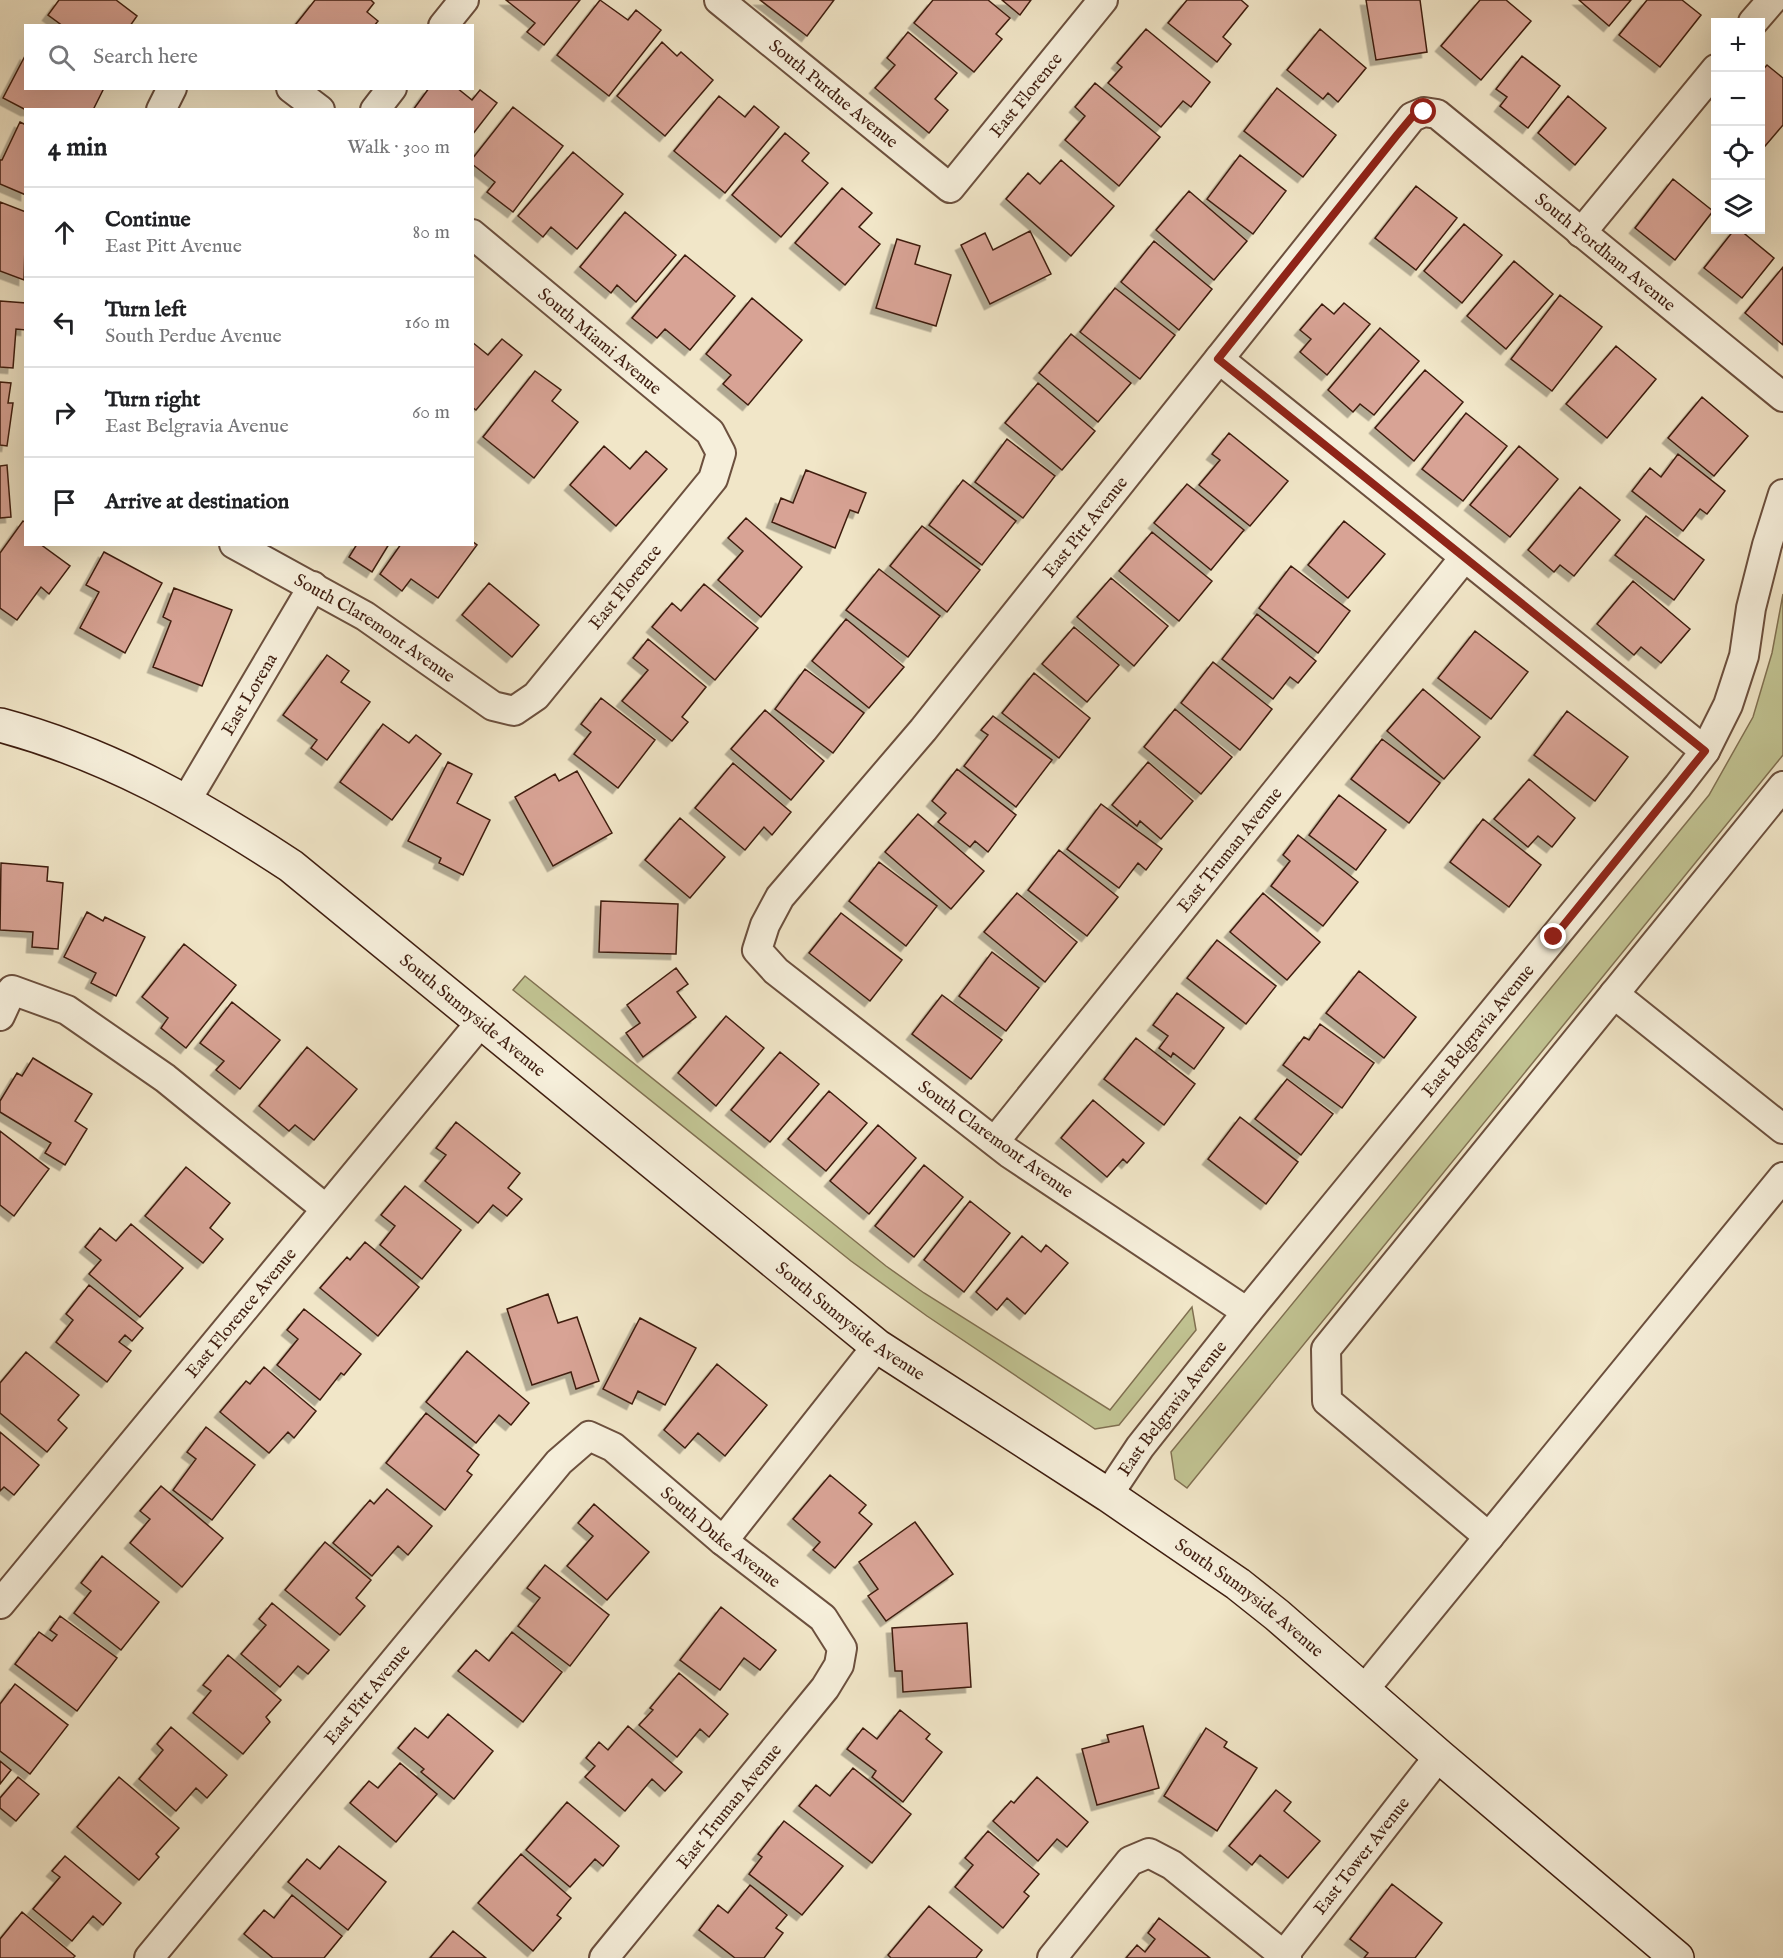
<!DOCTYPE html>
<meta charset="utf-8">
<style>
body{margin:0;font-family:"IM FELL English",serif;background:#f2f2f2;color:#202124}
.controls{position:absolute;right:18px;top:18px;display:grid;overflow:hidden;border-radius:0px;box-shadow:0 6px 24px #0002}
.controls button{width:54px;height:54px;display:grid;place-items:center;padding:0;border:0;border-bottom:2px solid #e0e0e0;background:#fff;color:#202124;font:30px sans-serif}
.stop{position:absolute;width:18px;height:18px;margin:-14px;border:4px solid #8f2418;border-radius:50%;background:#fff}
.stop.end{background:#8f2418;border-color:#fff;box-shadow:0 2px 6px #0008}
.list{margin:0;padding:0;list-style:none}
h2{display:flex;justify-content:space-between;align-items:center;height:78px;margin:0;padding:0 24px;font-size:26px}
h2 small{font-size:20px;font-weight:400;color:#757577}
.list li{display:grid;grid-template-columns:39px 1fr auto;gap:18px;align-items:center;box-sizing:border-box;height:90px;padding:0 24px;border-top:2px solid #e0e0e0}
.list b{display:block;font-size:22px;white-space:nowrap}
.list p{margin:0;font-size:20px;white-space:nowrap;color:#757577}
.list em{font-size:20px;font-style:normal;color:#757577}
.icon{flex:none;width:33px;height:33px;fill:none;stroke:currentColor;stroke-width:2;stroke-linecap:round;stroke-linejoin:round}
.map{position:relative;flex:none;width:1783px;height:1958px;overflow:hidden}
.search{position:absolute;background:#fff;box-shadow:0 6px 24px #0002;left:24px;top:24px;width:450px;height:66px;display:flex;align-items:center;gap:15px;box-sizing:border-box;padding:0 21px;border-radius:0px;color:#757577;font-size:22px}
.panel{position:absolute;background:#fff;box-shadow:0 6px 24px #0002;left:24px;top:108px;width:450px;height:438px;border-radius:0px}
.map>svg:first-child{display:block}
.green{fill:#c1c392;stroke:#807051;stroke-width:1.5}
.building{fill:#d8a395;stroke:#3f1e10;stroke-width:1.5;filter:url(#shadow)}
.lines{fill:none;stroke-linecap:round;stroke-linejoin:round}
.street-casing{stroke:#6c503e;stroke-width:32}
.secondary-casing{stroke:#3f1e10;stroke-width:36}
.street{stroke:#f6efdb;stroke-width:28}
.secondary{stroke:#f6efdb;stroke-width:33}
.route{stroke:#8f2418;stroke-width:8}
.labels{text-anchor:middle;stroke-width:6;stroke-linejoin:round;paint-order:stroke}
.street-label{font-size:18px;fill:#3f1e10;stroke:#f6efdb}
</style>
<div class="map">
<svg width="1783" height="1958" viewBox="0 0 1783 1958">
<defs>
<filter id="shadow"><feDropShadow dx="-5.5" dy="5.5" stdDeviation="0" flood-color="#0004"/></filter>
</defs>
<rect width="100%" height="100%" fill="#f1e6c8"/>
<filter id="stains"><feTurbulence type="fractalNoise" baseFrequency=".00333" numOctaves="4"/><feColorMatrix values="0 0 0 0 .2 0 0 0 0 .09 0 0 0 0 .02 0 0 0 .5 -.17"/></filter>
<radialGradient id="worn" r=".72"><stop offset=".6" stop-color="#630" stop-opacity="0"/><stop offset="1" stop-color="#630" stop-opacity=".3"/></radialGradient>
<path class="green" d="M1783,594V755L1187,1488L1175,1479L1171,1452L1709,795L1753,717L1772,653Z
M525,976L886,1266L924,1293L1110,1410L1192,1307L1196,1330L1119,1425L1095,1429L927,1316L851,1261L513,990Z"/>
<path class="building" d="M59,0H116L137,16L130,26H63L48,15Z
M315,0H371L374,3L367,12L378,21L374,26H298L296,24Z
M506,0H580L544,45L527,32L535,23Z
M600,0L628,20L636,10L661,30L609,96L557,55Z
M760,0H834L807,36Z
M933,0H988L1010,18L996,34L1002,39L974,72L914,23Z
M1002,0H1031L1020,15Z
M1187,0H1241L1248,6L1223,37L1231,44L1217,62L1168,23Z
M1366,0H1420L1427,52L1376,60Z
M1480,0H1506L1531,21L1481,80L1441,46Z
M1579,0H1631L1609,26Z
M1647,0H1682L1701,15L1660,67L1619,35Z
M1146,29L1210,82L1191,107L1183,101L1161,127L1108,83L1122,67L1117,63Z
M1320,29L1366,68L1338,102L1328,93L1323,99L1287,70Z
M908,32L957,73L935,99L948,110L929,133L875,88L895,65L887,58Z
M662,42L677,56L681,52L713,80L665,136L617,96Z
M26,54V88H104L93,110H26L3,98Z
M1522,56L1560,86L1528,128L1500,106L1507,97L1496,89Z
M1767,65L1783,78V125L1760,152V73Z
M1095,83L1160,137L1119,186L1065,140L1085,116L1075,107Z
M429,88H457L472,100L480,90L497,103L472,135V110H413Z
M1277,88L1336,135L1303,177L1244,131Z
M719,96L745,117L754,106L779,127L725,193L674,151Z
M1568,96L1606,128L1575,165L1538,133Z
M513,107L563,146L513,212L487,192L495,182L472,164V159Z
M20,122L26,125V195L0,184V160H2Z
M785,133L809,153L802,161L828,183L781,237L732,195Z
M573,152L623,194L577,249L551,227L543,237L518,216Z
M1240,155L1286,191L1253,234L1207,199Z
M1061,160L1114,206L1071,256L1006,199L1028,173L1040,184Z
M1673,179L1713,211L1675,260L1635,228Z
M1416,186L1457,218L1416,270L1375,238Z
M842,188L872,213L859,227L880,244L845,285L795,243Z
M1189,191L1247,241L1214,280L1156,230Z
M0,202L26,212L24,280L0,271Z
M625,212L676,255L636,302L617,285L611,293L580,267Z
M1464,224L1502,255L1462,303L1424,271Z
M1734,230H1740L1774,258L1742,298L1704,268Z
M1030,231L1051,274L990,304L961,245L985,233L993,250Z
M897,239L920,246L915,264L951,275L936,326L876,308Z
M1154,241L1212,289L1179,330L1121,282Z
M685,255L735,296L690,350L665,329L657,338L632,318Z
M1514,261L1553,294L1506,349L1467,316Z
M1783,267V345L1745,313Z
M1115,288L1175,335L1140,379L1080,332Z
M1560,295L1602,327L1552,391L1511,359Z
M752,298L802,340L748,405L723,384L731,375L706,354Z
M0,301L26,303V330L16,329L13,368L0,367Z
M1344,303L1370,324L1327,375L1300,352L1311,339L1300,330L1322,304L1334,314Z
M1380,328L1419,361L1374,415L1360,404L1353,412L1328,390Z
M1071,334L1131,383L1098,422L1039,373Z
M502,339L522,355L476,410L472,407V342L488,355Z
M1616,346L1656,379L1607,438L1566,404Z
M1425,370L1463,402L1414,461L1375,428Z
M535,371L561,390L552,401L578,422L534,478L483,437Z
M0,382L11,383L8,403H13L7,446L0,445Z
M1038,383L1095,431L1062,470L1005,423Z
M1702,397L1748,436L1714,476L1668,438Z
M1466,413L1507,446L1463,501L1422,469Z
M1229,433L1288,481L1250,526L1199,485L1220,460L1212,454Z
M1007,439L1055,476L1023,518L975,482Z
M604,446L630,469L646,451L667,469L616,526L570,485Z
M1519,446L1558,479L1510,537L1470,505Z
M1678,454L1725,491L1707,514L1700,509L1683,531L1632,491L1650,468L1661,477Z
M7,465L11,517L0,518V466Z
M806,470L866,493L858,513L850,510L835,548L772,522L781,498L793,503Z
M963,480L1016,521L982,565L929,525Z
M1187,484L1244,530L1211,570L1154,523Z
M1580,487L1620,520L1574,576L1560,565L1554,572L1528,550Z
M1646,516L1704,560L1674,600L1615,555Z
M746,518L802,567L761,617L718,580L743,551L728,538Z
M23,521L26,523V544H40L70,566L49,594L41,587L17,620L0,608V553Z
M1344,521L1385,554L1348,598L1308,565Z
M922,526L980,570L947,612L890,566Z
M1152,532L1212,581L1179,621L1119,571Z
M472,541L477,545L438,598L411,579L402,591L380,574L401,544H472Z
M389,544L372,572L349,557L357,544Z
M104,552L162,583L125,653L80,628L99,592L86,585Z
M1291,566L1350,611L1318,653L1259,608Z
M879,569L940,616L908,657L846,610Z
M1111,578L1168,626L1134,666L1077,617Z
M1633,581L1690,629L1661,663L1641,647L1634,655L1597,624Z
M489,583L539,625L512,657L462,615Z
M704,584L758,628L715,680L652,627L672,603L681,611Z
M174,588L232,610L202,686L153,667L171,621L163,617Z
M1257,614L1316,661L1298,683L1290,677L1273,699L1222,659Z
M846,619L904,667L869,708L812,661Z
M1074,627L1119,665L1087,702L1042,664Z
M1475,631L1528,672L1491,719L1438,678Z
M648,639L706,687L682,717L688,722L672,741L622,701L648,670L633,658Z
M327,655L349,671L341,682L370,702L327,760L311,748L317,740L283,715Z
M1213,662L1272,709L1240,750L1181,703Z
M805,669L864,713L833,753L775,709Z
M1034,673L1090,718L1059,758L1002,713Z
M1423,689L1480,737L1444,779L1387,731Z
M601,698L655,740L618,788L574,754L591,732L581,724Z
M1175,709L1232,757L1201,794L1144,747Z
M765,710L824,761L791,800L731,749Z
M1567,711L1628,757L1595,801L1534,755Z
M993,716L1052,760L1016,807L964,766L988,735L981,730Z
M383,724L409,743L416,735L441,754L392,820L340,782Z
M1382,739L1440,783L1409,823L1351,779Z
M448,762L472,774L457,803L490,820L463,875L439,863L441,858L408,841Z
M1148,762L1193,801L1161,839L1140,821L1137,826L1112,805Z
M733,763L791,812L772,835L764,827L745,850L695,808Z
M957,769L1016,815L988,852L975,841L970,847L938,822L946,813L932,801Z
M577,771L612,833L553,866L515,797L555,774L559,781Z
M1529,779L1575,818L1552,847L1538,836L1528,847L1494,819Z
M1339,795L1386,830L1356,870L1309,835Z
M1101,804L1162,849L1146,870L1138,863L1119,888L1067,849Z
M918,814L984,871L951,909L885,852Z
M680,818L725,857L690,898L645,860Z
M1483,819L1541,865L1509,907L1450,862Z
M1298,835L1358,882L1323,926L1271,886L1290,861L1283,855Z
M1059,850L1118,897L1087,936L1028,890Z
M879,862L937,906L906,946L849,901Z
M1,863L48,867L47,881L63,883L58,949L32,947L33,932L0,930Z
M1017,893L1077,942L1045,982L984,932Z
M1263,893L1320,942L1287,980L1230,932Z
M601,901L678,904L676,954L599,952Z
M87,912L103,921L105,917L145,937L116,996L91,983L96,973L64,957Z
M841,913L902,960L870,1001L809,953Z
M1217,940L1276,986L1246,1024L1187,978Z
M184,944L236,985L186,1048L161,1028L168,1018L142,997Z
M992,952L1039,988L1006,1031L959,996Z
M676,968L688,984L677,992L696,1017L643,1057L626,1033L640,1023L627,1005Z
M1359,971L1416,1017L1384,1058L1326,1013Z
M1177,993L1224,1028L1194,1069L1173,1053L1171,1057L1159,1048L1168,1036L1153,1025Z
M942,995L1002,1040L971,1079L912,1034Z
M232,1002L280,1040L240,1089L216,1070L224,1061L200,1043Z
M726,1016L764,1048L716,1106L678,1073Z
M1320,1024L1374,1063L1342,1108L1283,1065L1304,1037L1309,1040Z
M1136,1038L1195,1084L1164,1125L1104,1079Z
M307,1047L357,1089L314,1140L295,1125L289,1131L259,1106Z
M780,1052L819,1084L770,1142L731,1110Z
M33,1058L92,1094L75,1121L87,1129L65,1165L45,1153L51,1143L0,1112V1101L17,1073L22,1076Z
M1287,1079L1333,1114L1301,1155L1255,1119Z
M829,1091L867,1123L826,1171L788,1139Z
M1093,1100L1144,1143L1127,1163L1123,1159L1107,1177L1061,1138Z
M1240,1117L1298,1162L1266,1204L1208,1159Z
M456,1122L520,1173L508,1188L522,1199L507,1216L493,1205L478,1223L425,1181L446,1155L436,1148Z
M878,1125L916,1158L869,1214L830,1181Z
M0,1131L49,1169L14,1216L0,1205Z
M924,1165L963,1197L914,1257L875,1226Z
M186,1167L230,1203L210,1228L223,1239L203,1263L145,1216Z
M405,1186L461,1230L422,1279L380,1245L395,1226L381,1215Z
M970,1201L1010,1233L964,1292L924,1260Z
M131,1224L183,1268L140,1317L89,1274L101,1260L85,1247L100,1228L116,1241Z
M1022,1236L1041,1252L1046,1245L1068,1263L1025,1314L1007,1298L997,1310L976,1292Z
M365,1242L419,1287L378,1336L320,1288L347,1257L350,1260Z
M89,1285L143,1328L132,1341L125,1335L119,1342L131,1351L107,1382L56,1342L73,1320L66,1314Z
M548,1294L558,1323L577,1317L599,1381L576,1389L571,1372L532,1385L507,1309Z
M304,1309L361,1354L344,1375L341,1373L320,1400L277,1365L298,1339L287,1330Z
M640,1318L696,1348L665,1405L638,1391L632,1404L603,1389Z
M467,1351L529,1403L511,1425L499,1415L476,1443L426,1402Z
M26,1352L79,1395L58,1420L67,1428L47,1452L0,1413V1383Z
M717,1364L767,1405L725,1456L698,1433L685,1448L664,1430Z
M264,1367L316,1411L294,1438L288,1432L269,1453L220,1412L246,1381L250,1384Z
M426,1413L479,1455L467,1471L472,1475L445,1510L386,1463Z
M206,1427L255,1465L212,1520L173,1490L196,1459L187,1452Z
M0,1432L39,1465L14,1495L4,1487L0,1491Z
M830,1475L866,1505L859,1513L872,1524L835,1568L813,1550L820,1542L793,1519Z
M161,1486L223,1538L182,1587L130,1543L150,1519L140,1511Z
M387,1489L432,1526L408,1555L398,1546L372,1576L333,1543L370,1500L374,1504Z
M594,1504L649,1552L607,1600L567,1566L593,1536L578,1523Z
M915,1522L953,1574L886,1621L868,1596L878,1589L859,1562Z
M325,1542L371,1580L356,1598L365,1606L340,1635L285,1590Z
M102,1556L159,1602L121,1650L74,1613L91,1591L81,1583Z
M545,1565L609,1615L570,1666L518,1626L540,1598L527,1588Z
M272,1603L329,1650L308,1674L298,1666L280,1687L241,1654L266,1625L259,1619Z
M721,1607L776,1650L760,1670L744,1658L720,1690L680,1660Z
M60,1616L117,1658L77,1711L15,1664L39,1632L52,1641L57,1635L50,1630Z
M967,1623L971,1687L903,1692L902,1671H895L892,1628Z
M512,1632L562,1672L523,1722L458,1671L476,1650L489,1661Z
M228,1655L281,1700L266,1717L270,1722L243,1754L193,1713L211,1691L203,1685Z
M679,1673L728,1714L709,1737L700,1729L677,1757L639,1725L653,1710L650,1708Z
M15,1684L68,1725L30,1774L0,1751V1704Z
M900,1710L930,1734L926,1739L942,1752L903,1802L872,1777L876,1771L847,1749L863,1728L877,1739Z
M448,1714L493,1751L454,1799L421,1772L424,1769L398,1748L415,1728L428,1738Z
M628,1726L682,1772L665,1791L652,1779L625,1811L585,1777L595,1766L586,1758L599,1742L608,1750Z
M1143,1726L1159,1788L1097,1805L1082,1749L1109,1742L1107,1735Z
M171,1727L227,1775L207,1798L196,1788L176,1811L139,1779L163,1750L157,1744Z
M1206,1728L1227,1742L1224,1747L1257,1768L1217,1831L1164,1796Z
M0,1761L11,1770L0,1784Z
M400,1763L437,1794L396,1842L350,1803L369,1781L378,1788Z
M853,1768L911,1814L872,1863L799,1806L816,1785L830,1796Z
M18,1777L39,1794L16,1821L0,1808V1798Z
M119,1777L179,1828L156,1854L159,1857L139,1880L77,1827Z
M1037,1777L1088,1822L1067,1847L1057,1839L1038,1861L993,1821L1011,1801L1014,1803Z
M1276,1790L1291,1802L1284,1811L1320,1841L1288,1878L1260,1855L1252,1865L1229,1846Z
M567,1802L619,1846L603,1866L595,1859L570,1887L526,1850Z
M784,1821L843,1866L802,1915L749,1874L762,1857L758,1854Z
M988,1831L1039,1874L1024,1892L1029,1896L1003,1928L955,1887L973,1865L965,1858Z
M339,1846L386,1882L348,1930L288,1882L307,1859L320,1869Z
M521,1854L571,1898L557,1915L561,1918L533,1951L478,1903Z
M65,1856L121,1903L103,1925L93,1916L72,1941L33,1909L60,1877L52,1871Z
M1392,1884L1442,1923L1415,1958H1364L1368,1953L1350,1939Z
M750,1885L787,1915L776,1928L783,1933L764,1958H735L699,1930L718,1905L728,1913Z
M292,1895L342,1936L324,1958H273L244,1934L264,1910L274,1918Z
M929,1906L982,1950L976,1958H891L888,1955Z
M22,1912L75,1956L73,1958H0V1939Z
M1159,1918L1210,1958H1126L1137,1945L1145,1952L1155,1939L1148,1933Z
M453,1931L486,1958H430Z"/>
<g class="lines">
<defs>
<g id="street">
<path id="s1" d="M719,0L950,188L1103,0"/>
<path d="M1753,22L1772,0"/>
<path d="M443,26L464,0"/>
<path d="M291,88L320,110"/>
<path d="M161,110L172,88"/>
<path d="M375,110L392,88"/>
<path d="M1581,233L1716,69"/>
<path d="M1219,359L1705,751"/>
<path id="s2" d="M234,544L365,616L493,706L514,711L536,696L713,479L721,453L710,432L472,234"/>
<path id="s3" d="M186,801L313,586"/>
<path d="M1614,994L1783,1129"/>
<path d="M0,1016L12,990L67,1010L165,1078L326,1209"/>
<path id="s4" d="M995,1141L1464,558"/>
<path id="s5" d="M1247,1312L1009,1153L776,971L757,950L765,925L780,897L923,730L1412,117L1424,112L1437,114L1783,397"/>
<path id="s6" d="M1108,1495L1140,1447L1247,1312L1678,786L1705,751L1728,705L1744,656L1751,608L1767,545L1783,494"/>
<path d="M1489,1537L1327,1401L1326,1349L1783,786"/>
<path d="M723,1541L877,1346"/>
<path id="s7" d="M0,1604L481,1022"/>
<path d="M1363,1691L1783,1177"/>
<path id="s8" d="M1284,1955L1439,1756"/>
<path id="s9" d="M149,1958L559,1462L589,1436L613,1447L723,1541L823,1618L842,1648L839,1665L825,1688L604,1958"/>
<path d="M1052,1958L1130,1861L1149,1853L1172,1865L1287,1958"/>
</g>
<g id="secondary">
<path id="s10" d="M0,725C108,754 198,805 291,866L877,1346L1108,1495L1238,1584L1277,1615L1439,1756L1677,1958"/>
</g>
</defs>
<use href="#street" class="street-casing"/>
<use href="#secondary" class="secondary-casing"/>
<use href="#street" class="street"/>
<use href="#secondary" class="secondary"/>
</g>
<g class="lines">
<path class="route" d="M1424,112L1412,117L1397,135L1218,359L1705,751L1554,937"/>
</g>
<g class="labels">
<g class="street-label">
<text dy="6" stroke="none"><textPath href="#s1" startOffset="148">South Purdue Avenue</textPath></text>
<text dy="6" stroke="none"><textPath href="#s1" startOffset="418">East Florence</textPath></text>
<text dy="6" stroke="none"><textPath href="#s5" startOffset="1916">South Fordham Avenue</textPath></text>
<text transform="translate(600 341) rotate(40)" y="6">South Miami Avenue</text>
<text dy="6" stroke="none"><textPath href="#s5" startOffset="1148">East Pitt Avenue</textPath></text>
<text dy="6" stroke="none"><textPath href="#s2" startOffset="495">East Florence</textPath></text>
<text dy="6" stroke="none"><textPath href="#s2" startOffset="164">South Claremont Avenue</textPath></text>
<text dy="6" stroke="none"><textPath href="#s3" startOffset="124">East Lorena</textPath></text>
<text dy="6" stroke="none"><textPath href="#s4" startOffset="374">East Truman Avenue</textPath></text>
<text dy="6" stroke="none"><textPath href="#s10" startOffset="560">South Sunnyside Avenue</textPath></text>
<text dy="6" stroke="none"><textPath href="#s6" startOffset="594">East Belgravia Avenue</textPath></text>
<text transform="translate(996 1139) rotate(36)" y="6">South Claremont Avenue</text>
<text dy="6" stroke="none"><textPath href="#s7" startOffset="378">East Florence Avenue</textPath></text>
<text dy="6" stroke="none"><textPath href="#s10" startOffset="1046">South Sunnyside Avenue</textPath></text>
<text dy="6" stroke="none"><textPath href="#s6" startOffset="108">East Belgravia Avenue</textPath></text>
<text dy="6" stroke="none"><textPath href="#s9" startOffset="850">South Duke Avenue</textPath></text>
<text dy="6" stroke="none"><textPath href="#s10" startOffset="1532">South Sunnyside Avenue</textPath></text>
<text dy="6" stroke="none"><textPath href="#s9" startOffset="342">East Pitt Avenue</textPath></text>
<text transform="translate(729 1806) rotate(-51)" y="6">East Truman Avenue</text>
<text dy="6" stroke="none"><textPath href="#s8" startOffset="126">East Tower Avenue</textPath></text>
</g>
</g>
<rect width="100%" height="100%" filter="url(#stains)"/>
<rect width="100%" height="100%" fill="url(#worn)"/>
</svg>
<div class="controls">
<button>+</button>
<button>−</button>
<button><svg class="icon" aria-label="locate" viewBox="0 0 24 24"><circle cx="12" cy="12" r="6"/><path d="M12 2v4M12 18v4M2 12h4M18 12h4"/></svg></button>
<button><svg class="icon" aria-label="layers" viewBox="0 0 24 24"><path d="M12 4l9 5-9 5-9-5zM3 14l9 5 9-5"/></svg></button>
</div>
<div class="stop" style="left:1424px;top:112px"></div>
<div class="stop end" style="left:1554px;top:937px"></div>
<div class="search"><svg class="icon" aria-label="search" viewBox="0 0 24 24"><circle cx="10" cy="10" r="6"/><path d="M15 15l6 6"/></svg>Search here</div>
<section class="panel">
<h2>4 min<small>Walk · 300 m</small></h2>
<ul class="list">
<li><svg class="icon" aria-label="ahead" viewBox="0 0 24 24"><path d="M12 20V5M6 11l6-6 6 6"/></svg><div><b>Continue</b><p>East Pitt Avenue</p></div><em>80 m</em></li>
<li><svg class="icon" aria-label="left" viewBox="0 0 24 24"><path d="M17 20v-9H6M10 6l-5 5 5 5"/></svg><div><b>Turn left</b><p>South Perdue Avenue</p></div><em>160 m</em></li>
<li><svg class="icon" aria-label="right" viewBox="0 0 24 24"><path d="M7 20v-9h11M14 6l5 5-5 5"/></svg><div><b>Turn right</b><p>East Belgravia Avenue</p></div><em>60 m</em></li>
<li><svg class="icon" aria-label="arrive" viewBox="0 0 24 24"><path d="M6 21V4h12l-3 4 3 4H6"/></svg><div><b>Arrive at destination</b></div></li>
</ul>
</section>
</div>
